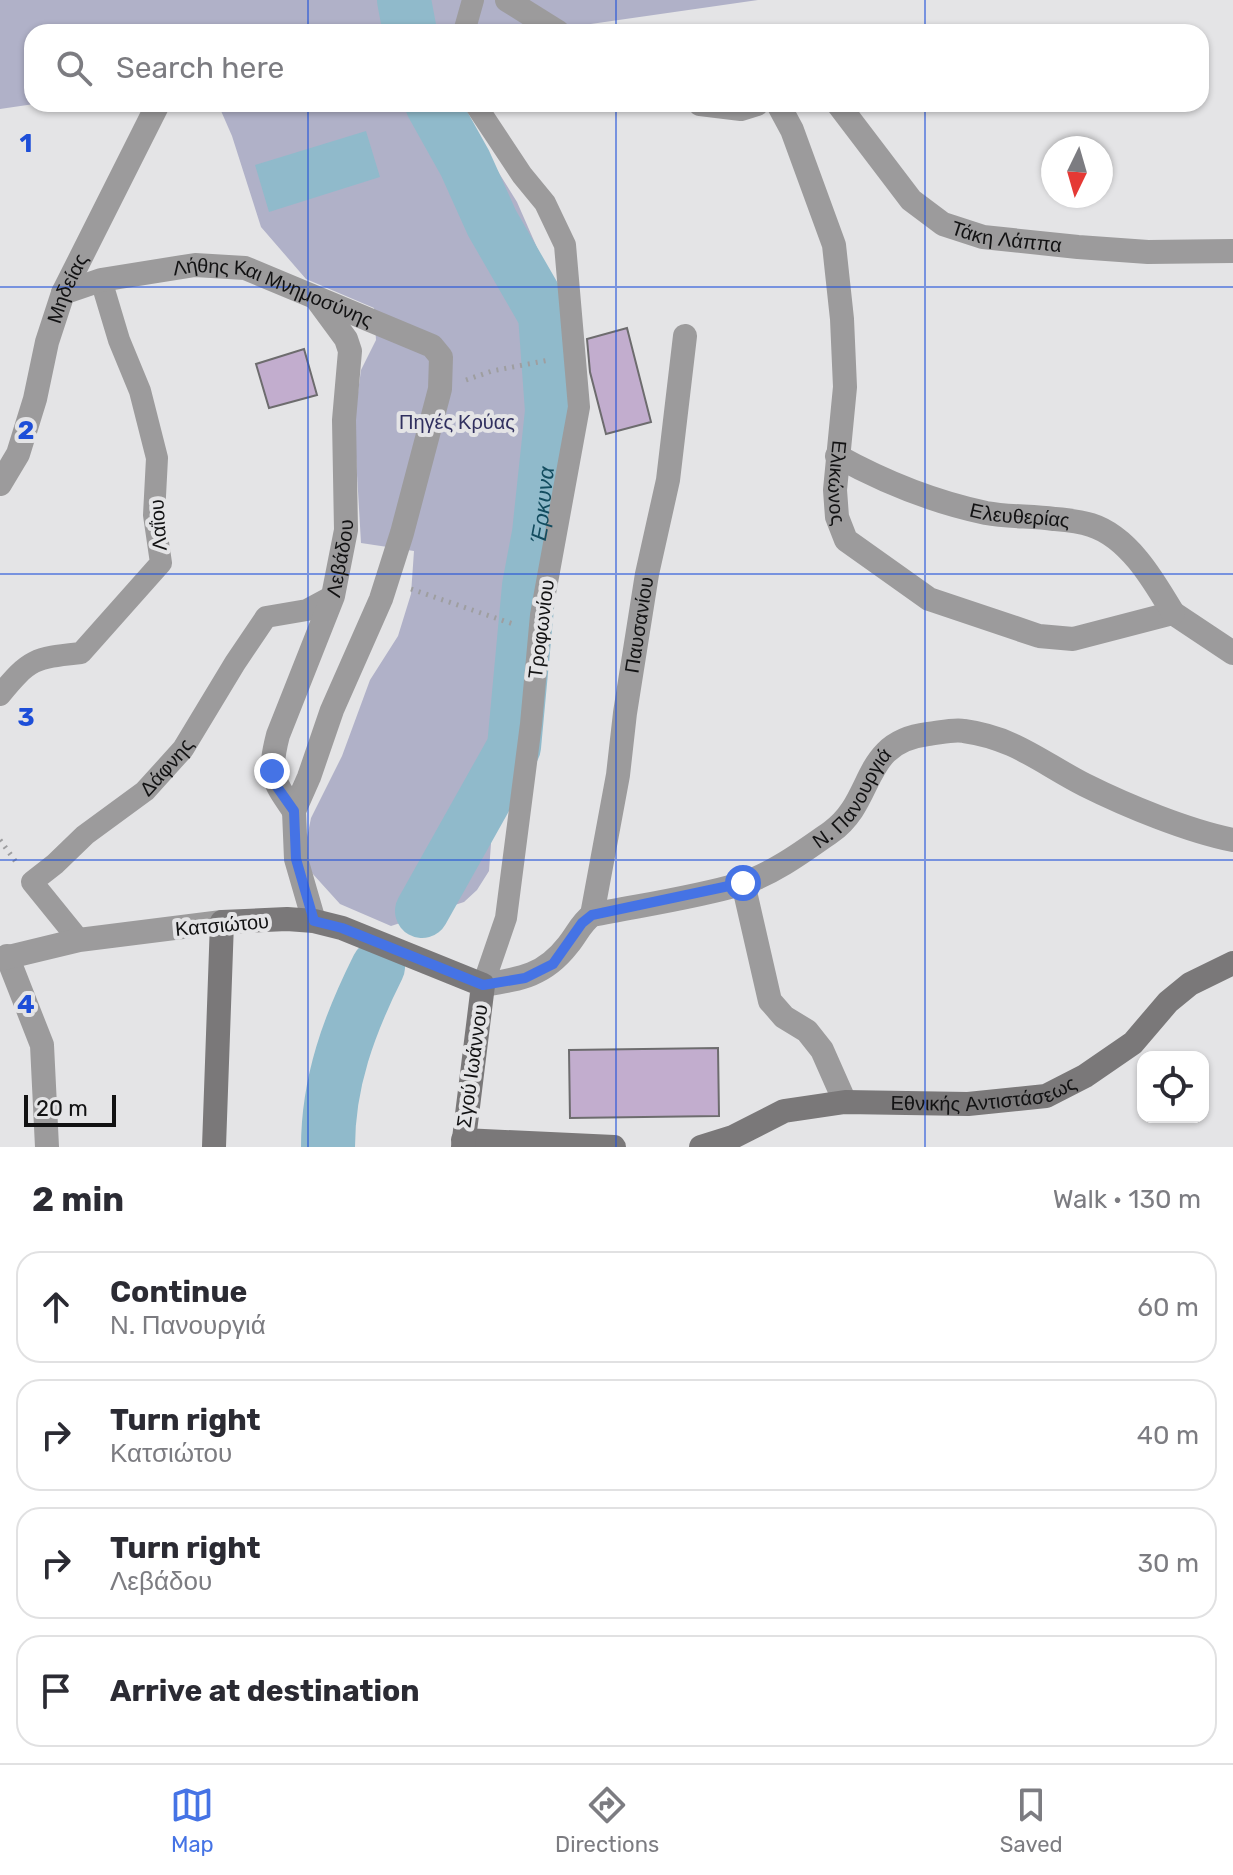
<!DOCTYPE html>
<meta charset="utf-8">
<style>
body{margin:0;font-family:Rubik,sans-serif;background:#f7f7f7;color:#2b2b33}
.controls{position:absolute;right:24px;bottom:24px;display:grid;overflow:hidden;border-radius:16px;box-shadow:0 2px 6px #0004}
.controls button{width:72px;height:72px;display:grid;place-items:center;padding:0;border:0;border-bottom:2px solid #e1e1e2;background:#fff;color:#2b2b33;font:40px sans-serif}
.compass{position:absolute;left:1041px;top:136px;width:72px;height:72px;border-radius:50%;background:#fff;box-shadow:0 2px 6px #0004;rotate:185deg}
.scale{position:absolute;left:24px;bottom:20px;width:92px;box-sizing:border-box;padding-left:8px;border:4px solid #121213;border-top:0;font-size:22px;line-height:28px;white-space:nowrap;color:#121213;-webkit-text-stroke:6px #e4e4e6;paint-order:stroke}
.stop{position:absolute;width:24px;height:24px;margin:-18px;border:6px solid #4573e5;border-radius:50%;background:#fff}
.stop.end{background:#4573e5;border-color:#fff;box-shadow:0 2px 8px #0008}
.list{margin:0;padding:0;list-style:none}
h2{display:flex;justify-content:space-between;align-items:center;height:104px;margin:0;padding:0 32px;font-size:34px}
h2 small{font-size:26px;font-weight:400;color:#7c7c81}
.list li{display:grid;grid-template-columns:52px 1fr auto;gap:24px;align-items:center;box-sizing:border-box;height:112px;margin:0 16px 16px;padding:0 16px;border:2px solid #e1e1e2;border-radius:24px}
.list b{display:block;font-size:30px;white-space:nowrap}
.list p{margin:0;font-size:26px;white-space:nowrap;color:#7c7c81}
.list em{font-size:26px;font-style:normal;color:#7c7c81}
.icon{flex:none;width:44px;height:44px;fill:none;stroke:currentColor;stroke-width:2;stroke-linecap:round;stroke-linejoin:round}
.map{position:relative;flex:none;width:1233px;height:1147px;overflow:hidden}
.search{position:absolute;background:#fff;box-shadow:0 2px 6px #0004;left:24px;right:24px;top:24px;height:88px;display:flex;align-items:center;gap:20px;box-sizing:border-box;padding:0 28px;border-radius:24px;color:#7c7c81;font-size:30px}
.sheet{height:616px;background:#fff}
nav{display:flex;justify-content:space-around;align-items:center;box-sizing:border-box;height:112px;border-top:2px solid #e1e1e2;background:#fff;font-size:22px;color:#7c7c81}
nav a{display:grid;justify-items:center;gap:4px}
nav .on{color:#4573e5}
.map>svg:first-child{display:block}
.green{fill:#b0b1c8}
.water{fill:#90bacb}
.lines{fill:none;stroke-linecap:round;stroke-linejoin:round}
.river{stroke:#90bacb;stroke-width:54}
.building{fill:#c2adce;stroke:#6d6c6e;stroke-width:2}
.path{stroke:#9e9ea0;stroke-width:5;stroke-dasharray:2 6;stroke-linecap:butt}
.pedestrian{stroke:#9c9b9c;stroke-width:22}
.minor{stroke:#9c9b9c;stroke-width:24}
.secondary{stroke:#7a7879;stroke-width:24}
.route{stroke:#4573e5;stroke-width:10}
.grid{fill:none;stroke:#1d4ed8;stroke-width:2;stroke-opacity:0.55}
.labels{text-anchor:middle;stroke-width:8;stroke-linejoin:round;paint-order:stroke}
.street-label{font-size:20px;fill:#121213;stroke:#e4e4e6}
.park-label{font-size:20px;fill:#31305f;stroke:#e4e4e6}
.water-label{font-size:22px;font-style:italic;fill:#134c5f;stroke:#e4e4e6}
.grid-label{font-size:26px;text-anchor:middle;font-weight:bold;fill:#1d4ed8;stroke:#e4e4e6;stroke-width:8;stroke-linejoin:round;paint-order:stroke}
</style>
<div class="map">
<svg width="1233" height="1147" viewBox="0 0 1233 1147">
<rect width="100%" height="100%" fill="#e4e4e6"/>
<path class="green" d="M0,0H758L535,32H32L34,104L0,109Z
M218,104H456L517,202L546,268L557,330L562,397L559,446L503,679L489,871L477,890L464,902L391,926L340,904L302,862L311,818L342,756L370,680L398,636L411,594L414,551L361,543L354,422L361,370L376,340L374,308L306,279L261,227L232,136Z"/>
<path class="water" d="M366,131L380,177L269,212L255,165Z"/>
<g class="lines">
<g class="river">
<path d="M404,0L410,32"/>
<path id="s1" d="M422,911L514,747L529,586L539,533L552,411L545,315L492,223L465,163L432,104"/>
<path d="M328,1147C328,1082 349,1025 378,967"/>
</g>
</g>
<path class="building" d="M627,328L651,422L606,434L590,372L587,339Z
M304,349L317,395L269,408L256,364Z
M718,1048L719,1116L570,1118L569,1050Z"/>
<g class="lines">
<path class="path" d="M466,380L492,371L549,360
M411,589L516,625
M0,840L16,862"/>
<g class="pedestrian">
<path d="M464,32L473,0"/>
<path d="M475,104L522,175L545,203L565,245L579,407L541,615L531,724L506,918L483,985"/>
<path d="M0,695C30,658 35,658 81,653L161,563L154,515L157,458L140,391L119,340L101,280"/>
<path id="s2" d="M79,940L32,882L55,864L85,835L145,791L183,749L235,663L266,617L307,610L333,596"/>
</g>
<g class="minor">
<path d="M507,0L558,32"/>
<path d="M700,104L741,109L757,104"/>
<path id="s3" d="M778,104L792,130L834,245L842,319L845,387L835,490L837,517L846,540L929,599L1039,636L1073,639L1173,613L1233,653"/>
<path id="s4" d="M838,104L911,200L943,224L983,237L1078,247L1148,252L1233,251"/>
<path id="s5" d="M63,293L101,280L195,265L245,268L432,346L441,357L440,389L402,533L381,599L332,710L309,777L294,811L296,859L314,921"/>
<path id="s6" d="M837,456C884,482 934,502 986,513C1008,517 1032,516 1054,519C1066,520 1079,521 1091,525C1129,537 1154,581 1173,613"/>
<path id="s7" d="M0,484L18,454L35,399L47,342L63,293L158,104"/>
<path id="s8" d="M294,811C272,779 268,774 278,735L333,596L346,530L344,420L350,351L346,339L318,301"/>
<path d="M743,883L770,1001L784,1017L807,1031L822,1050L845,1102"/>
<path id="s9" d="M592,915L618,775L625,713L647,574L668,480L685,336"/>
<path d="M7,956L42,1045L47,1147"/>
<path d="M0,959L79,940L222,922"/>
<path id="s10" d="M483,985C520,979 544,976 568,945C577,934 581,923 592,915C642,905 693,898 741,884C773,874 804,851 831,832C876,800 860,742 928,734C939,733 953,729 964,731C1015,738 1042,763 1085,785C1127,806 1188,831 1233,840"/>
</g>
<g class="secondary">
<path d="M463,1140L614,1147"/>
<path d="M214,1147L222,922L287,919L314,921L342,928L483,985L463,1147"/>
<path id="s11" d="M701,1147L733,1137L784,1111L845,1102L968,1104L1046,1096L1085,1076L1133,1043L1168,1002L1190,984L1233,963"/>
</g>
</g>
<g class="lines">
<path class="route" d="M272,771L275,784L294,811L296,859L314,921L342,928L483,985L525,978L553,964L582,923L592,915L743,883"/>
</g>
<path class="grid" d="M308,0V32M616,0V32M925,0V32M308,104V1147M616,104V1147M925,104V1147M0,287H1233M0,574H1233M0,860H1233"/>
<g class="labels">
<g class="street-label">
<text dy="7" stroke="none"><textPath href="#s4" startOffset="226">Τάκη Λάππα</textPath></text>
<text dy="7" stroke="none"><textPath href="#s7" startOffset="208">Μηδείας</textPath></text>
<text dy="7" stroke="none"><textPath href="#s5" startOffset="218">Λήθης Και Μνημοσύνης</textPath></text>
<text dy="7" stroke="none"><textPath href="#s3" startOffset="390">Ελικώνος</textPath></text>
<text dy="7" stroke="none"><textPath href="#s6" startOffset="194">Ελευθερίας</textPath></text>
<text transform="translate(158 525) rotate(-94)" y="7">Λαΐου</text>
<text dy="7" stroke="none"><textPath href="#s8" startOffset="270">Λεβάδου</textPath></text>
<text dy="7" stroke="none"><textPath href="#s9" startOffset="294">Παυσανίου</textPath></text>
<text transform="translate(541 629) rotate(-83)" y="7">Τροφωνίου</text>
<text dy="7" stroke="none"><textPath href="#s2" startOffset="252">Δάφνης</textPath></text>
<text dy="7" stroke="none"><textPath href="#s10" startOffset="432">Ν. Πανουργιά</textPath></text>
<text transform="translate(222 925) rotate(-5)" y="7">Κατσιώτου</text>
<text transform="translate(472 1066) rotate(-82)" y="7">Σγού Ιωάννου</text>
<text dy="7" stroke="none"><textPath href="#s11" startOffset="292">Εθνικής Αντιστάσεως</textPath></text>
</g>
<g class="park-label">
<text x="457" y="429">Πηγές Κρύας</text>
</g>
<g class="water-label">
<text dy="8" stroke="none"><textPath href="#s1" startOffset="432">Έρκυνα</textPath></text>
</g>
</g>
<g class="grid-label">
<text x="26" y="152">1</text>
<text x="26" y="439">2</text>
<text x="26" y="726">3</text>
<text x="26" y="1013">4</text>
</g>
</svg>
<div class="controls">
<button><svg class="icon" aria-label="locate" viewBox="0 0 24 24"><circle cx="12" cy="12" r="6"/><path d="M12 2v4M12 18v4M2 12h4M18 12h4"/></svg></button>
</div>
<svg class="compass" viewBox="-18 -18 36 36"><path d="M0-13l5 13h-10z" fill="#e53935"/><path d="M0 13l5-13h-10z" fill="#7c7c81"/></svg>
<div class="scale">20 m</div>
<div class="stop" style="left:743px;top:883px"></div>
<div class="stop end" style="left:272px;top:771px"></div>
<div class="search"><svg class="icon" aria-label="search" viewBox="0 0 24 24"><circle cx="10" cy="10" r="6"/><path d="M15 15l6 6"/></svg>Search here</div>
</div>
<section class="sheet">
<h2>2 min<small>Walk · 130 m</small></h2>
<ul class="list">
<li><svg class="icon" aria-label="ahead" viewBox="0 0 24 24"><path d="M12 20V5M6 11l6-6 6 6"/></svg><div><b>Continue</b><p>Ν. Πανουργιά</p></div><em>60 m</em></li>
<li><svg class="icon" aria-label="right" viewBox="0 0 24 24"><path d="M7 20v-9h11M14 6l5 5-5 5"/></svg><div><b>Turn right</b><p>Κατσιώτου</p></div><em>40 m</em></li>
<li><svg class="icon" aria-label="right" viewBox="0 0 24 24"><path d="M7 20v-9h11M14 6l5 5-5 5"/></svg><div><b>Turn right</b><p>Λεβάδου</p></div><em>30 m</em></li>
<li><svg class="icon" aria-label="arrive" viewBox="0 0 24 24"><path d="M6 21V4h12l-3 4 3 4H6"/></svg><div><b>Arrive at destination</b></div></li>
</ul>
</section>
<nav>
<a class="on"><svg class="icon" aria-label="map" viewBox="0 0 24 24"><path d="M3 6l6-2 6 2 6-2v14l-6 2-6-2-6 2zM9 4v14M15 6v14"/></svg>Map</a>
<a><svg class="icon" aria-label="directions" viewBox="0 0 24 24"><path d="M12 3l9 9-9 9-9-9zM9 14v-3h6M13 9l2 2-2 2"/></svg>Directions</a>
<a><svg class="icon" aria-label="saved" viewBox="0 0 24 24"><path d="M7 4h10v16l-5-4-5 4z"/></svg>Saved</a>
</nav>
